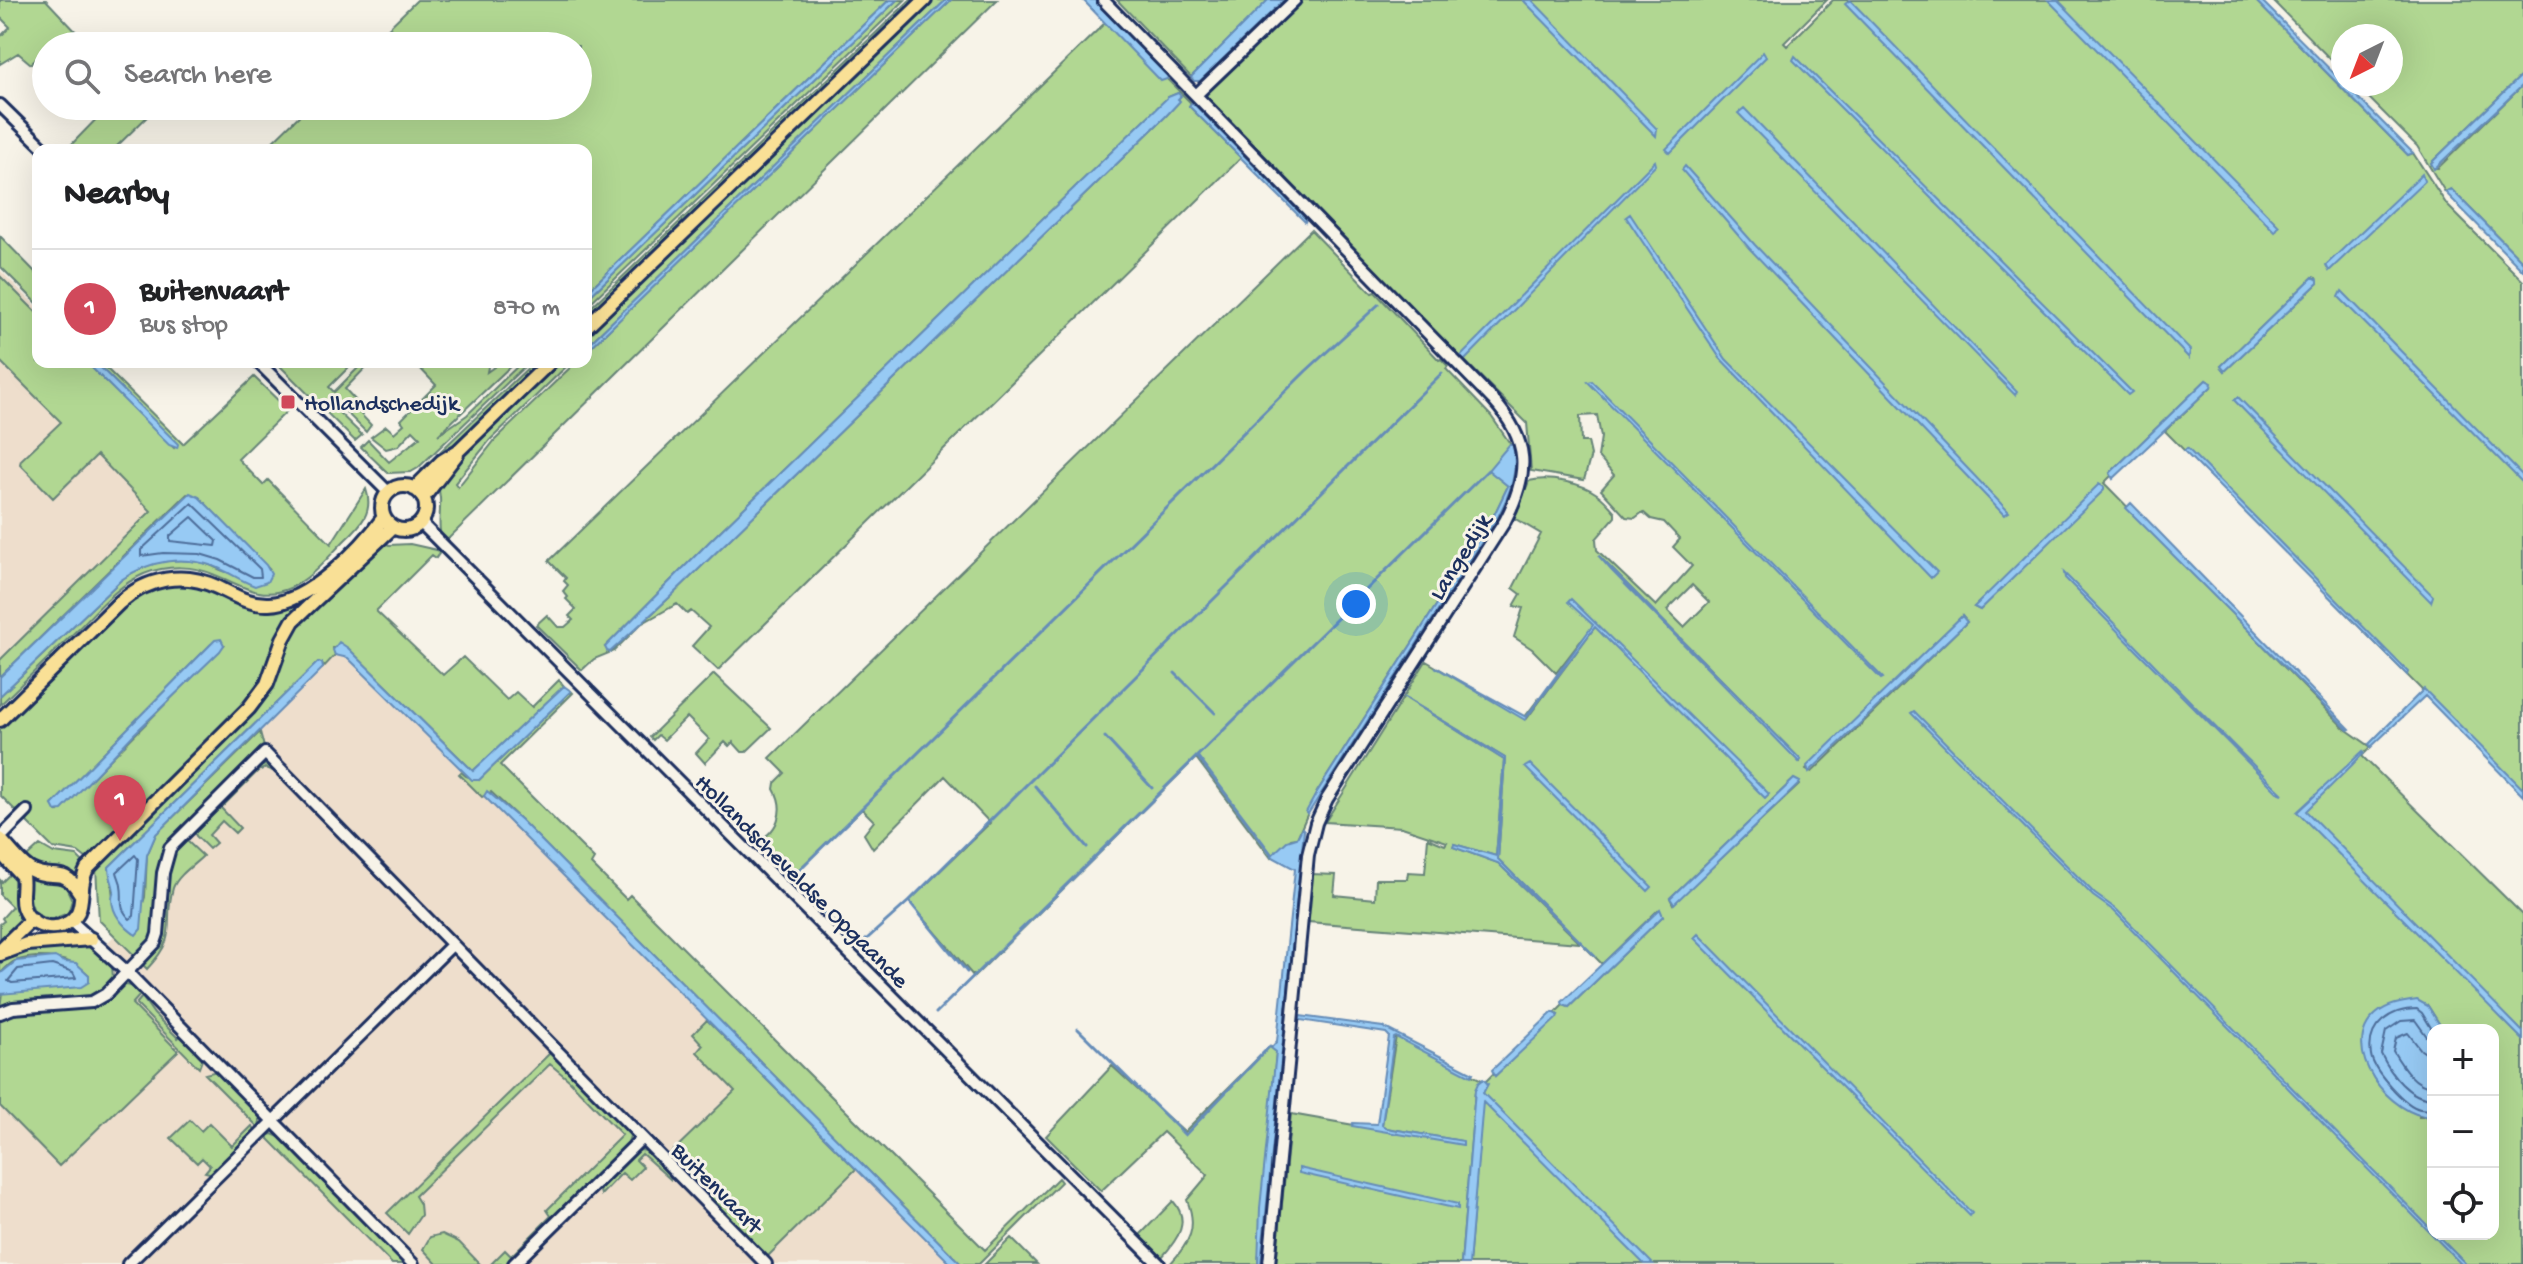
<!DOCTYPE html>
<meta charset="utf-8">
<style>
body{margin:0;font-family:"Gochi Hand",sans-serif;background:#f2f2f2;color:#202124}
.controls{position:absolute;right:24px;bottom:24px;display:grid;overflow:hidden;border-radius:16px;box-shadow:0 8px 32px #0002}
.controls button{width:72px;height:72px;display:grid;place-items:center;padding:0;border:0;border-bottom:2px solid #e0e0e0;background:#fff;color:#202124;font:40px sans-serif}
.compass{position:absolute;left:2331px;top:24px;width:72px;height:72px;border-radius:50%;background:#fff;box-shadow:0 8px 32px #0002;rotate:222deg}
.you{position:absolute;left:1356px;top:604px;width:28px;height:28px;margin:-20px;border:6px solid #fff;border-radius:50%;background:#1a73e8;box-shadow:0 0 0 12px #1a73e833}
.badge{display:grid;place-items:center;width:52px;height:52px;border-radius:50%;background:#d1495b;color:#fff;font-size:26px;font-weight:700}
.pin{position:absolute;translate:-50% -66px;filter:drop-shadow(0 2px 4px #0008)}
.pin::after{content:'';position:absolute;top:42px;width:28px;height:24px;background:inherit;clip-path:polygon(0 0,100% 0,50% 100%)}
.list{margin:0;padding:0;list-style:none}
h2{display:flex;justify-content:space-between;align-items:center;height:104px;margin:0;padding:0 32px;font-size:34px}
h2 small{font-size:26px;font-weight:400;color:#757577}
.list li{display:grid;grid-template-columns:52px 1fr auto;gap:24px;align-items:center;box-sizing:border-box;height:120px;padding:0 32px;border-top:2px solid #e0e0e0}
.list b{display:block;font-size:30px;white-space:nowrap}
.list p{margin:0;font-size:26px;white-space:nowrap;color:#757577}
.list em{font-size:26px;font-style:normal;color:#757577}
.icon{flex:none;width:44px;height:44px;fill:none;stroke:currentColor;stroke-width:2;stroke-linecap:round;stroke-linejoin:round}
.map{position:relative;flex:none;width:2523px;height:1264px;overflow:hidden}
.search{position:absolute;background:#fff;box-shadow:0 8px 32px #0002;left:32px;top:32px;width:560px;height:88px;display:flex;align-items:center;gap:20px;box-sizing:border-box;padding:0 28px;border-radius:44px;color:#757577;font-size:30px}
.panel{position:absolute;background:#fff;box-shadow:0 8px 32px #0002;left:32px;top:144px;width:560px;height:224px;border-radius:16px}
.map>svg:first-child{display:block}
.built{fill:#eedecc}
.green{fill:#b1d792;stroke:#668378;stroke-width:2;fill-rule:evenodd}
.water{fill:#97caf4;stroke:#658cb8;stroke-width:2}
.lines{fill:none;stroke-linecap:round;stroke-linejoin:round}
.shore{stroke:#4d6d9a;stroke-width:2}
.stream{stroke:#658cb8;stroke-width:3}
.minor-casing{stroke:#1b2f5e;stroke-width:16}
.major-casing{stroke:#1b2f5e;stroke-width:18}
.minor{stroke:#f7f3e8;stroke-width:10}
.major{stroke:#f9e096;stroke-width:12}
.poi-dot{fill:#d1495b;stroke:#f7f3e8;stroke-width:3}
.labels{text-anchor:middle;stroke-width:6;stroke-linejoin:round;paint-order:stroke}
.poi-label{font-size:24px;fill:#1b2f5e;stroke:#f7f3e8;text-anchor:start}
.street-label{font-size:24px;fill:#1b2f5e;stroke:#f7f3e8}
</style>
<div class="map">
<svg width="2523" height="1264" viewBox="0 0 2523 1264">
<rect width="100%" height="100%" fill="#f7f3e8"/>
<filter id="ink" filterUnits="userSpaceOnUse"><feTurbulence type="fractalNoise" baseFrequency=".0125" numOctaves="2"/><feDisplacementMap in="SourceGraphic" scale="16" xChannelSelector="R" yChannelSelector="G"/><feConvolveMatrix kernelMatrix="1 2 1 2 8 2 1 2 1" color-interpolation-filters="sRGB"/></filter>
<g filter="url(#ink)">
<path class="built" d="M0,270L38,308V362H91L190,503L0,687Z
M339,646L955,1262L972,1264H0V981L76,974L129,921L114,870Z"/>
<path class="green" d="M0,0H46L80,36L69,46H58L54,42L46,46V49L31,64L18,53L0,64V37L10,27L0,17Z
M417,0H889L586,293V150H264L309,106H578V46H370Z
M897,0H905L586,307V300Z
M910,0H917L586,320V312Z
M932,0H946L586,347V334Z
M951,0H997L444,543C434,526 445,503 437,484L473,444L557,362H571L490,440L455,483L458,487L495,440L576,362H586V352Z
M1117,0H1269L1191,77Z
M1301,0H1827L1784,43L1787,46L1833,0H2255L2408,155L2413,153L2447,205L2523,281V792L2165,431L2211,387L2206,380L2110,473L2111,476L2104,483L2344,728L2371,747L2362,756L2523,915V1264H1469L1483,1093L1487,1084L1486,1081L1493,1074L1495,1076L1558,1015L1555,1013L1563,1005L1569,1007L1663,916L1658,910L1602,964L1498,859L1505,758L1407,699L1504,760L1496,856L1454,844L1453,847L1498,863L1580,943L1308,922L1312,874L1336,875L1334,895L1375,899L1376,879H1407L1408,872L1425,873L1428,838L1445,845L1447,842L1402,827L1325,822L1426,661L1524,718L1539,698L1526,720L1595,627L1580,642L1556,673L1532,649L1514,637L1523,608L1514,606L1521,594L1513,588L1541,534L1514,518L1529,481C1548,476 1582,483 1597,494C1604,499 1610,506 1615,512V517L1596,539L1597,550L1656,606L1692,566L1673,547L1680,539L1664,522L1651,519L1643,512L1635,518L1626,517L1601,490L1614,475L1598,457L1601,437L1597,415L1580,416L1581,442H1588L1591,455L1584,480L1531,471L1527,423L1208,104L1206,94L1208,88ZM2313,277L2316,278L2318,283L2225,371L2221,366ZM2104,487L1980,610L1974,607ZM1599,556L1800,759V761ZM1692,585L1709,602L1684,627L1667,610ZM1962,616L1967,622L1812,772L1806,769ZM1794,779L1799,782V785L1673,904L1670,898ZM2428,1006L2443,1030H2493V1234H2433V1117H2419Z
M2272,0H2523V74L2431,163L2434,168H2438L2523,85V262L2451,189L2445,192L2417,146L2355,84H2391V36H2343V72Z
M1108,20L1191,103L1189,106L1241,158L718,670L692,646L709,627L691,611L687,614L677,604L641,624L614,651L594,659L582,670L536,625L547,615L558,627H565L573,620L569,616L576,609L566,599L568,597L563,591L568,585L564,581L566,578L549,561ZM1178,93L1179,102L1165,117L670,597L611,652L605,647L710,541L1168,97Z
M109,106H148L153,111L113,150H66Z
M1311,230L1372,293L1375,292L1439,360L1441,359L1448,366L1446,369L1491,416L1511,445L1489,470L1508,486L1494,515L1317,792L1297,838L1291,839L1271,858L1196,758L974,977L909,901L990,823L945,776L873,849L864,834L874,821L862,809L791,877L754,842C778,834 786,810 774,789L775,783L785,773L770,758Z
M0,236L38,275V304L0,266Z
M0,276L38,314V362H86L174,448L177,444L95,362H100L183,444L254,377L288,410L238,459L263,485L268,480L331,544L366,489C374,512 361,525 345,540C329,556 311,579 290,588C261,601 241,585 215,575C193,565 167,565 144,574C118,585 98,609 79,628C52,654 26,680 0,705V696L121,580C144,563 171,557 200,562C211,564 220,571 230,573C241,576 258,571 269,569L199,497L187,494L0,677V660L151,511L97,455L53,498L20,464L21,460L61,422L0,361Z
M276,362H354L329,387L334,392L364,362H371L345,389L358,403L354,407L371,425L366,432L333,399L331,405L362,435L355,441Z
M414,362H489L487,372L501,362H515L438,435L467,415L522,362H529L418,468L411,472L388,473L361,447L368,440L389,462L420,437L413,430L398,446L386,449L371,437L386,426L394,433L404,424L401,420L436,385Z
M534,362H542L425,473L421,470Z
M385,543L389,545L410,544L441,551L436,558L432,555L376,611L443,675L463,657L507,700L516,692L532,707L559,680L564,686L473,771L348,648H333L335,655L323,668L322,663L318,662L109,867C115,895 108,913 133,933L145,897L147,855L156,834L260,732L264,747L165,848C152,875 164,921 150,943C146,948 141,953 136,957L99,920L96,868L252,710L292,629Z
M161,584H199L236,601L308,596L310,599L253,699L91,859H87L78,852L53,848L27,822L31,814L25,807L16,811L0,795V724L122,605ZM211,644L224,645L58,812L52,805Z
M714,674L771,728L746,752H742L733,742L729,746L725,742L705,763L696,753L709,739L687,717L664,740L658,735L653,740L650,737Z
M571,691L573,693L500,765L594,859L591,864L626,899L630,895L985,1250L1058,1178L1061,1182L979,1264H961L521,820L491,792L482,797L459,774L461,772L466,776L479,780Z
M265,765L276,772L367,865L273,771L265,768L258,771L221,808L240,828L235,833L222,821L209,835L216,843L209,849L196,836L194,830L255,769Z
M186,840L203,856C195,864 177,876 173,888C162,926 181,933 147,969L142,964L160,941L171,854Z
M40,845L54,853L77,856L84,863L78,882L36,868L28,860V856Z
M12,872H16L25,919L0,943V924L4,921L2,918L12,907L0,895V880L2,882Z
M26,872L36,880L53,881L66,887L72,900L68,913L53,919L37,916C27,902 31,888 26,872Z
M85,944L112,965L113,979L93,997L0,1008L2,993L89,979V975C72,957 40,953 15,961C10,963 4,970 0,974V964L19,950Z
M127,985L134,987L140,995L132,1004L178,1051L59,1166L0,1106V1018C26,1003 61,1015 89,1007C103,1003 112,988 127,985Z
M142,997L154,1014L178,1038L181,1035L203,1057L199,1068L136,1004Z
M707,1020L856,1169L766,1258L669,1159V1155L735,1091L697,1052L703,1045L693,1034Z
M1396,1036L1482,1080L1475,1090L1461,1264H1276L1291,1114L1462,1144V1141L1386,1128L1382,1125Z
M1270,1046L1276,1052L1258,1264H1170C1190,1242 1198,1228 1187,1200L1208,1175L1163,1132L1101,1191L1046,1136L1112,1066L1184,1132Z
M551,1052L627,1129L630,1136L626,1148L508,1264H491L505,1250L511,1256L551,1216L547,1210L622,1135L569,1080L550,1064L415,1196L420,1204L421,1215L408,1234L387,1213Z
M217,1071L257,1113L260,1119L259,1128L205,1074Z
M190,1120L201,1131L209,1123L232,1146L252,1126L257,1131L213,1174L205,1172L210,1166L202,1158L197,1163L171,1138Z
M272,1134L282,1138L406,1264H392L266,1136Z
M641,1150L650,1152L670,1172V1179L642,1154L636,1160L643,1167L630,1180L622,1173L601,1195L599,1187L633,1153Z
M1173,1201C1191,1221 1178,1239 1162,1257L1140,1235Z
M442,1234L459,1242L480,1264H437L423,1249L430,1237Z
M1011,1238L1037,1264H985Z"/>
<path class="water" d="M889,0H897L586,300V293Z
M946,0H951L586,352V347Z
M1083,0H1095L1169,74L1167,79L1161,81Z
M1268,0H1284L1200,81H1194L1191,77Z
M1523,0H1532L1657,129L1656,136Z
M1850,0L2190,350L2189,358L1845,4Z
M2048,0H2058L2279,226L2275,232Z
M2255,0H2261L2413,153L2408,155Z
M1763,52L1766,57L1670,153L1666,149Z
M1795,56L2132,392L2128,395L1793,60Z
M2523,74V85L2434,169L2431,163Z
M1178,93L1181,96L1178,99L1180,101L1165,117L670,597L610,652L607,651L605,647L710,541L1168,97Z
M1192,102L1306,219L1305,222L1189,106Z
M1744,108L2017,392L2015,395L1738,113Z
M1655,161L1656,165L1464,361L1460,357Z
M1685,166L1755,245L2009,512L2004,515L1749,248L1682,170Z
M2422,174L2424,181L2329,271L2326,265Z
M2451,189L2523,262V271L2445,192Z
M1630,214L1726,359L1937,572L1931,578L1720,358L1626,217Z
M2313,277L2318,280V283L2225,371L2221,366Z
M2342,291L2523,476V483L2339,297Z
M86,362H95L178,444L177,448L169,445Z
M2206,380L2212,383L2211,387L2113,479L2110,473Z
M1592,381L1883,678L1881,679L1588,382Z
M2238,397L2433,596L2431,602L2234,400Z
M1509,445H1513C1519,472 1510,493 1498,517L1308,814L1306,812L1317,792L1494,515L1508,486L1488,470Z
M2187,448L2408,672L2407,675L2184,451Z
M2099,484L2104,487V490L1980,610L1974,607Z
M190,493L199,497L266,565L271,574L267,582L255,586C241,581 229,572 216,567C183,555 149,560 121,580L0,696V677Z
M2131,503L2350,729L2348,730L2126,508Z
M1598,555L1801,760L1799,762L1611,570Z
M2064,573C2138,646 2208,722 2283,794L2277,792L2065,578Z
M1571,599L1769,794L1765,798L1595,627L1525,720L1435,667L1526,717L1593,625L1568,602Z
M1962,616L1967,622L1809,772L1807,766Z
M221,639L224,645L220,651L134,734L62,810L55,811L52,805L215,640Z
M339,642L348,648L473,771L564,686L571,691L479,780H472L348,658L335,655L333,650Z
M318,662L322,663L323,668L156,834L147,855L141,929L136,935C124,927 112,914 112,899C113,890 115,894 113,886C111,878 109,875 109,867Z
M2424,689L2523,789V796L2425,696L2371,747L2369,744Z
M1404,697L1505,758L1498,859L1596,957L1498,863L1453,847L1454,844L1496,856L1504,760Z
M1914,711L2095,894L2116,909L2433,1231V1234H2436L2466,1264H2461L2114,911L2093,896L1911,713Z
M2363,751L2364,753L2306,811L2523,1032V1040L2297,812Z
M1530,764L1652,887L1648,891L1525,767Z
M1794,779L1800,782L1799,784L1674,904L1670,898Z
M487,791L521,820L961,1264H951L484,796Z
M1302,828L1304,830L1261,1264H1258L1260,1208L1276,1052L1271,1048L1277,1041L1295,869L1271,856L1287,841L1297,838Z
M1660,909L1663,916L1569,1007L1563,1005L1562,1002Z
M1698,934L1972,1213L1970,1216L1694,938Z
M55,957L64,962L76,963L89,975V982L81,987L0,994V974L16,961Z
M2417,1000L2428,1006L2443,1030H2433V1117C2391,1118 2336,1048 2376,1014C2387,1004 2403,1002 2417,1000Z
M1553,1012L1558,1015L1557,1018L1495,1076L1492,1070Z
M1300,1016L1383,1027L1473,1073L1471,1076L1396,1037L1394,1038L1382,1125L1386,1128L1463,1141V1145L1352,1126L1353,1123L1377,1124L1389,1036L1386,1033L1300,1020Z
M1483,1079L1488,1084L1483,1093L1653,1264H1644L1483,1102L1469,1264H1461L1475,1090L1478,1083Z
M1299,1168L1458,1204V1209L1299,1173Z"/>
<g class="lines">
<path class="shore" d="M192,503L260,569L261,577H253L220,560L200,554L163,553L141,556V550Z
M192,517L217,541L216,546L170,541V536Z
M135,855L138,859L134,916L130,919C117,906 124,901 121,886C121,881 118,877 117,872Z
M52,965L73,972L76,978L12,983L8,981L18,969Z
M2433,1031L2422,1013L2417,1009C2391,1009 2366,1025 2371,1055C2373,1070 2405,1106 2420,1109C2425,1110 2429,1109 2433,1109
M2433,1045L2415,1020L2401,1021L2386,1031L2381,1054C2391,1074 2409,1099 2433,1099
M2433,1058L2421,1050L2408,1033L2396,1038L2393,1051C2402,1066 2415,1087 2433,1087"/>
<path class="stream" d="M1175,673L1215,713
M1105,737L1152,788
M1197,756L1272,855
M1035,786L1087,847
M794,875L1306,371L1379,304
M809,899L842,930
M849,939L858,947L909,901
M967,972L909,901L1442,373
M936,1013L1488,470
M1078,1029L1185,1135L1270,1046"/>
<defs>
<path id="minor" d="M1103,0L1493,400C1530,441 1530,473 1505,521L1327,799L1316,823L1308,855L1269,1264
M1196,95L1295,0
M0,105L46,150
M258,362L389,493
M421,523L1159,1264
M0,838L27,811
M71,921L127,972L413,1264
M0,1013L13,1008L92,1002L106,994L155,943L158,934L163,873L170,848L265,753L766,1264
M128,1264L452,945
M514,1264L642,1138"/>
<path id="major" d="M586,327L925,0
M382 508a22 22 0 1 1 44 0a22 22 0 1 1-44 0Z
M414,489L442,461L458,451L550,362
M423,498L457,454
M0,720L119,603C147,578 183,571 217,587C234,595 249,605 269,604C308,603 362,548 384,517
M0,839C9,848 20,864 31,870C53,882 62,864 80,893
M0,852L22,876C24,886 20,897 23,907C31,932 66,934 78,912C84,898 79,883 87,869L249,708L267,684L283,639L293,621L393,527
M0,950L32,919
M0,954L27,944L91,939"/>
</defs>
<use href="#minor" class="minor-casing"/>
<use href="#major" class="major-casing"/>
<use href="#minor" class="minor"/>
<use href="#major" class="major"/>
</g>
</g>
<rect class="poi-dot" x="280" y="394" width="16" height="16" rx="4"/>
<g class="labels">
<g class="poi-label">
<text x="304" y="410">Hollandschedijk</text>
</g>
<g class="street-label">
<text transform="translate(1459 556) rotate(-58)" y="8">Langedijk</text>
<text transform="translate(803 880) rotate(45)" y="8">Hollandscheveldse Opgaande</text>
<text transform="translate(718 1187) rotate(45)" y="8">Buitenvaart</text>
</g>
</g>
</svg>
<div class="controls">
<button>+</button>
<button>−</button>
<button><svg class="icon" aria-label="locate" viewBox="0 0 24 24"><circle cx="12" cy="12" r="6"/><path d="M12 2v4M12 18v4M2 12h4M18 12h4"/></svg></button>
</div>
<svg class="compass" viewBox="-18 -18 36 36"><path d="M0-13l5 13h-10z" fill="#e53935"/><path d="M0 13l5-13h-10z" fill="#757577"/></svg>
<div class="you"></div>
<div class="pin badge" style="left:120px;top:841px">1</div>
<div class="search"><svg class="icon" aria-label="search" viewBox="0 0 24 24"><circle cx="10" cy="10" r="6"/><path d="M15 15l6 6"/></svg>Search here</div>
<section class="panel">
<h2>Nearby<small></small></h2>
<ul class="list">
<li><span class="badge">1</span><div><b>Buitenvaart</b><p>Bus stop</p></div><em>870 m</em></li>
</ul>
</section>
</div>
